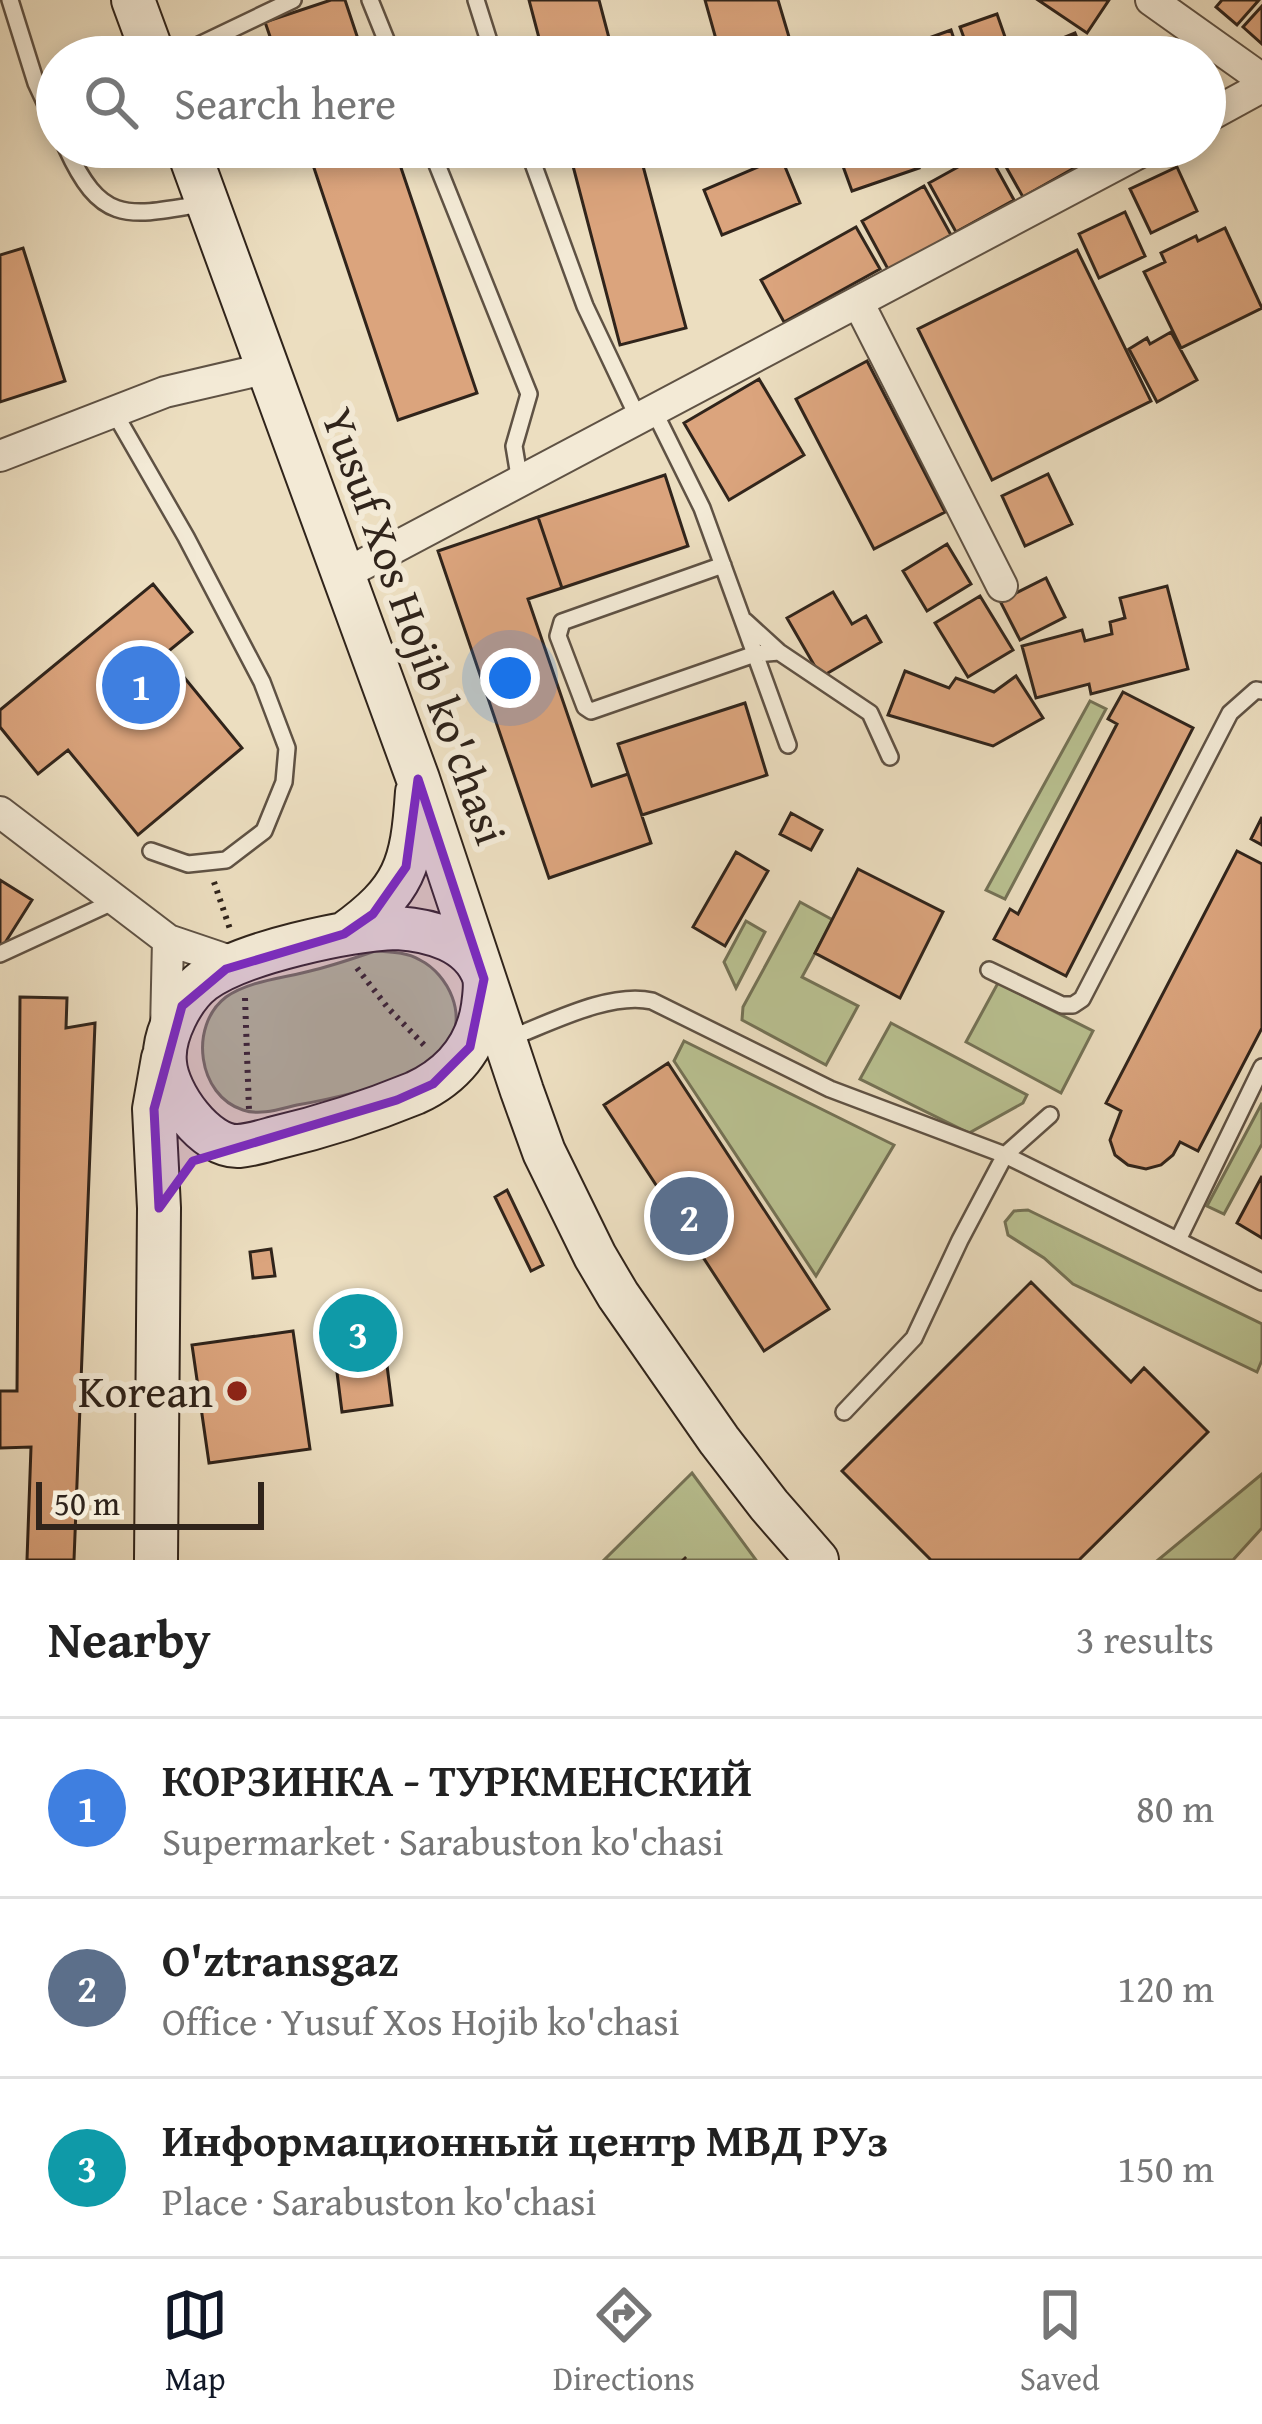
<!DOCTYPE html>
<meta charset="utf-8">
<style>
body{margin:0;font-family:"Gentium Book Plus",serif;background:#f6f6f6;color:#222}
.scale{position:absolute;left:36px;bottom:30px;width:228px;box-sizing:border-box;padding-left:12px;border:6px solid #30241b;border-top:0;font-size:33px;line-height:42px;white-space:nowrap;color:#30241b;-webkit-text-stroke:9px #f3ead6;paint-order:stroke}
.you{position:absolute;left:510px;top:678px;width:42px;height:42px;margin:-30px;border:9px solid #fff;border-radius:50%;background:#1a73e8;box-shadow:0 0 0 18px #1a73e833}
.badge{display:grid;place-items:center;width:78px;height:78px;border-radius:50%;background:#111827;color:#fff;font-size:39px;font-weight:700}
.pin{position:absolute;translate:-50% -50%;border:6px solid #fff;box-shadow:0 3px 12px #0006}
.list{margin:0;padding:0;list-style:none}
h2{display:flex;justify-content:space-between;align-items:center;height:156px;margin:0;padding:0 48px;font-size:51px}
h2 small{font-size:39px;font-weight:400;color:#767676}
.list li{display:grid;grid-template-columns:78px 1fr auto;gap:36px;align-items:center;box-sizing:border-box;height:180px;padding:0 48px;border-top:3px solid #e0e0e0}
.list b{display:block;font-size:45px;white-space:nowrap}
.list p{margin:0;font-size:39px;white-space:nowrap;color:#767676}
.list em{font-size:39px;font-style:normal;color:#767676}
.icon{flex:none;width:66px;height:66px;fill:none;stroke:currentColor;stroke-width:2;stroke-linecap:round;stroke-linejoin:round}
.map{position:relative;flex:none;width:1262px;height:1560px;overflow:hidden}
.search{position:absolute;background:#fff;box-shadow:0 6px 18px #0003;left:36px;right:36px;top:36px;height:132px;display:flex;align-items:center;gap:30px;box-sizing:border-box;padding:0 42px;border-radius:66px;color:#767676;font-size:45px}
.sheet{height:696px;background:#fff}
nav{display:flex;justify-content:space-around;align-items:center;box-sizing:border-box;height:168px;border-top:3px solid #e0e0e0;background:#fff;font-size:33px;color:#767676}
nav a{display:grid;justify-items:center;gap:6px}
nav .on{color:#111827}
.map>svg:first-child{display:block}
.green{fill:#b9c191;stroke:#747256;stroke-width:3}
.building{fill:#dba47d;stroke:#30241b;stroke-width:3}
.lines{fill:none;stroke-linecap:round;stroke-linejoin:round}
.service-casing{stroke:#5f5244;stroke-width:20}
.minor-casing{stroke:#5f5244;stroke-width:34}
.secondary-casing{stroke:#30241b;stroke-width:46}
.path{stroke:#30241b;stroke-width:6;stroke-dasharray:3 6;stroke-linecap:butt}
.service{stroke:#f3ead6;stroke-width:15}
.minor{stroke:#f3ead6;stroke-width:30}
.secondary{stroke:#f3ead6;stroke-width:42}
.marked{fill:#7b2cbf;fill-opacity:0.2;stroke:#7b2cbf;stroke-width:9;stroke-linejoin:round}
.poi-dot{fill:#8f2418;stroke:#f3ead6;stroke-width:4.5}
.labels{text-anchor:middle;stroke-width:12;stroke-linejoin:round;paint-order:stroke}
.street-label{font-size:45px;fill:#30241b;stroke:#f3ead6}
.poi-label{font-size:45px;fill:#30241b;stroke:#f3ead6;text-anchor:end}
</style>
<div class="map">
<svg width="1262" height="1560" viewBox="0 0 1262 1560">
<rect width="100%" height="100%" fill="#ecdec0"/>
<filter id="stains"><feTurbulence type="fractalNoise" baseFrequency=".00167" numOctaves="4"/><feColorMatrix values="0 0 0 0 .2 0 0 0 0 .09 0 0 0 0 .02 0 0 0 .5 -.17"/></filter>
<radialGradient id="worn" r=".72"><stop offset=".6" stop-color="#630" stop-opacity="0"/><stop offset="1" stop-color="#630" stop-opacity=".3"/></radialGradient>
<path class="green" d="M1090,701L1106,709L1005,899L986,890Z
M800,902L833,920L802,977L858,1006L826,1065L742,1020L743,1007Z
M746,921L765,932L736,988L724,962Z
M375,951C390,952 407,952 420,960C448,974 469,1017 447,1045C440,1054 429,1064 420,1070C404,1083 321,1101 297,1105C280,1109 260,1116 243,1110C198,1096 188,1026 226,997C250,980 286,978 314,970C334,965 355,958 375,951Z
M998,983L1093,1031L1061,1093L966,1042Z
M891,1023L1027,1095L1023,1103L969,1133L860,1079Z
M684,1041L894,1145L816,1276L674,1061Z
M1262,1103V1144L1224,1214L1207,1206Z
M1028,1210L1262,1324V1360L1257,1372L1073,1284L1044,1258L1008,1235L1005,1222L1014,1211Z
M692,1473L756,1560H604Z
M1262,1474V1528L1233,1560H1158Z"/>
<path class="building" d="M331,0H345L364,57H277L265,22Z
M529,0H599L614,57H544Z
M705,0H778L795,57H721Z
M1038,0H1109L1087,33Z
M1222,0H1259L1237,25L1216,7Z
M1262,6V44L1243,27Z
M997,14L1012,57H971L960,27Z
M951,30L960,57H908L904,47Z
M1075,33L1085,57H1022L1021,55Z
M307,147H394L477,393L398,420Z
M568,147H638L686,328L620,345Z
M836,147H911L919,168L852,191Z
M999,147H1065L1076,167L1023,197L996,149Z
M1074,147H1110L1083,163Z
M987,151L1014,200L956,232L929,183Z
M781,157L800,203L722,235L704,190Z
M1177,167L1197,211L1151,233L1130,189Z
M924,186L951,235L889,271L862,221Z
M1125,212L1145,256L1099,278L1079,234Z
M856,227L880,269L784,322L761,280Z
M1225,228L1262,308L1181,348L1144,272L1165,262L1161,253L1196,236L1198,241Z
M23,248L65,381L0,402V255Z
M1077,250L1151,401L992,480L918,329Z
M1171,332L1197,380L1157,402L1129,349L1147,338L1150,344Z
M867,361L945,512L874,549L796,399Z
M759,379L804,455L729,500L684,423Z
M1048,474L1072,524L1025,546L1002,496Z
M665,475L688,546L562,588L538,517Z
M538,517L562,588L528,599L592,786L628,774L651,843L549,878L438,551Z
M947,544L971,584L927,611L903,571Z
M1046,578L1065,617L1020,640L1000,601Z
M153,584L192,632L165,654L242,748L138,835L68,750L38,774L0,727V710Z
M1167,586L1188,669L1091,694L1089,684L1036,698L1022,646L1082,630L1085,641L1112,634L1110,622L1125,618L1120,598Z
M833,592L852,624L866,616L881,642L821,677L787,618Z
M980,596L1013,650L968,677L935,623Z
M905,671L949,688L956,678L994,692L1016,676L1043,718L993,746L888,715Z
M1123,692L1193,728L1066,976L994,939L1010,909L1018,914L1117,724L1108,719Z
M745,703L767,775L642,815L618,744Z
M791,813L822,830L811,850L780,834Z
M1262,817V845L1251,839Z
M1237,851L1262,864V1028L1198,1151L1180,1142L1173,1155L1161,1165L1146,1169L1128,1165L1115,1155L1110,1140L1121,1111L1106,1103Z
M736,852L768,871L725,946L693,927Z
M858,869L943,912L900,998L815,953Z
M0,880L32,900L3,946L0,944Z
M20,997L67,998L66,1028L95,1023L74,1560H27L31,1447L0,1448V1391H17Z
M668,1063L829,1309L764,1351L604,1105Z
M1262,1176V1238L1237,1223Z
M507,1190L543,1265L531,1271L495,1197Z
M271,1249L275,1276L253,1278L250,1252Z
M1031,1282L1131,1382L1144,1368L1208,1432L1079,1560H931L842,1471Z
M379,1302L392,1405L342,1412L329,1309Z
M293,1331L310,1449L209,1463L192,1345Z"/>
<g class="lines">
<defs>
<path id="service" d="M10,0L36,83L57,128
M370,0L393,57
M476,0L494,57
M174,57L293,0
M66,147C101,224 126,217 202,204
M430,147L529,394L514,446L520,482
M527,147L585,306L639,420
M654,411L702,508L788,745
M114,412L186,537L262,682L287,748L284,782L264,831L226,860L188,864L151,851
M723,565L562,622L558,636L585,707L591,711L755,654L779,652
M745,621L779,652L870,713L890,757
M0,954L115,901
M989,970L1062,1005H1073L1082,999L1230,713L1256,690L1262,691
M508,1039C548,1024 610,991 652,1001L830,1089L1005,1155L1262,1282
M1178,1240L1262,1067
M844,1412L914,1338L960,1240L1005,1155L1050,1115"/>
<path id="minor" d="M1151,0L1262,79
M1205,118L1262,87
M858,302L1002,586
M0,456L165,392L268,368
M343,575L1150,147
M0,812L168,940L239,964
M166,1030L168,940"/>
<path id="secondary" d="M133,0L154,57
M187,147L418,779L522,1091L544,1152L595,1256L618,1295L719,1440L769,1505L817,1560
M397,928C430,930 472,941 484,977C486,986 484,997 483,1006C477,1047 452,1076 415,1093C371,1111 322,1127 275,1138C264,1141 251,1145 239,1146C205,1148 167,1093 165,1063C162,1036 182,997 203,981C243,952 347,930 397,928Z
M344,934C405,890 412,866 417,792
M156,1560L159,1208L154,1109L163,1058"/>
</defs>
<use href="#service" class="service-casing"/>
<use href="#minor" class="minor-casing"/>
<use href="#secondary" class="secondary-casing"/>
<path class="path" d="M214,882L231,932
M357,968L388,1008L427,1048
M245,998L249,1110
M683,1558L685,1560"/>
<use href="#service" class="service"/>
<use href="#minor" class="minor"/>
<use href="#secondary" class="secondary"/>
</g>
<path class="marked" d="M418,779L484,979L470,1047L433,1084L397,1100L193,1161L159,1208L154,1109L182,1006L226,969L344,934L373,914L406,867Z"/>
<circle class="poi-dot" cx="237" cy="1391" r="12"/>
<g class="labels">
<g class="street-label">
<text transform="translate(415 626) rotate(70)" y="16">Yusuf Xos Hojib ko'chasi</text>
</g>
<g class="poi-label">
<text x="213" y="1407">Korean</text>
</g>
</g>
<rect width="100%" height="100%" filter="url(#stains)"/>
<rect width="100%" height="100%" fill="url(#worn)"/>
</svg>
<div class="scale">50 m</div>
<div class="you"></div>
<div class="pin badge" style="left:141px;top:685px;background:#3f7fe0">1</div>
<div class="pin badge" style="left:689px;top:1216px;background:#5c6f8a">2</div>
<div class="pin badge" style="left:358px;top:1333px;background:#0f9aa8">3</div>
<div class="search"><svg class="icon" aria-label="search" viewBox="0 0 24 24"><circle cx="10" cy="10" r="6"/><path d="M15 15l6 6"/></svg>Search here</div>
</div>
<section class="sheet">
<h2>Nearby<small>3 results</small></h2>
<ul class="list">
<li><span class="badge" style="background:#3f7fe0">1</span><div><b>КОРЗИНКА - ТУРКМЕНСКИЙ</b><p>Supermarket · Sarabuston ko'chasi</p></div><em>80 m</em></li>
<li><span class="badge" style="background:#5c6f8a">2</span><div><b>O'ztransgaz</b><p>Office · Yusuf Xos Hojib ko'chasi</p></div><em>120 m</em></li>
<li><span class="badge" style="background:#0f9aa8">3</span><div><b>Информационный центр МВД РУз</b><p>Place · Sarabuston ko'chasi</p></div><em>150 m</em></li>
</ul>
</section>
<nav>
<a class="on"><svg class="icon" aria-label="map" viewBox="0 0 24 24"><path d="M3 6l6-2 6 2 6-2v14l-6 2-6-2-6 2zM9 4v14M15 6v14"/></svg>Map</a>
<a><svg class="icon" aria-label="directions" viewBox="0 0 24 24"><path d="M12 3l9 9-9 9-9-9zM9 14v-3h6M13 9l2 2-2 2"/></svg>Directions</a>
<a><svg class="icon" aria-label="saved" viewBox="0 0 24 24"><path d="M7 4h10v16l-5-4-5 4z"/></svg>Saved</a>
</nav>
